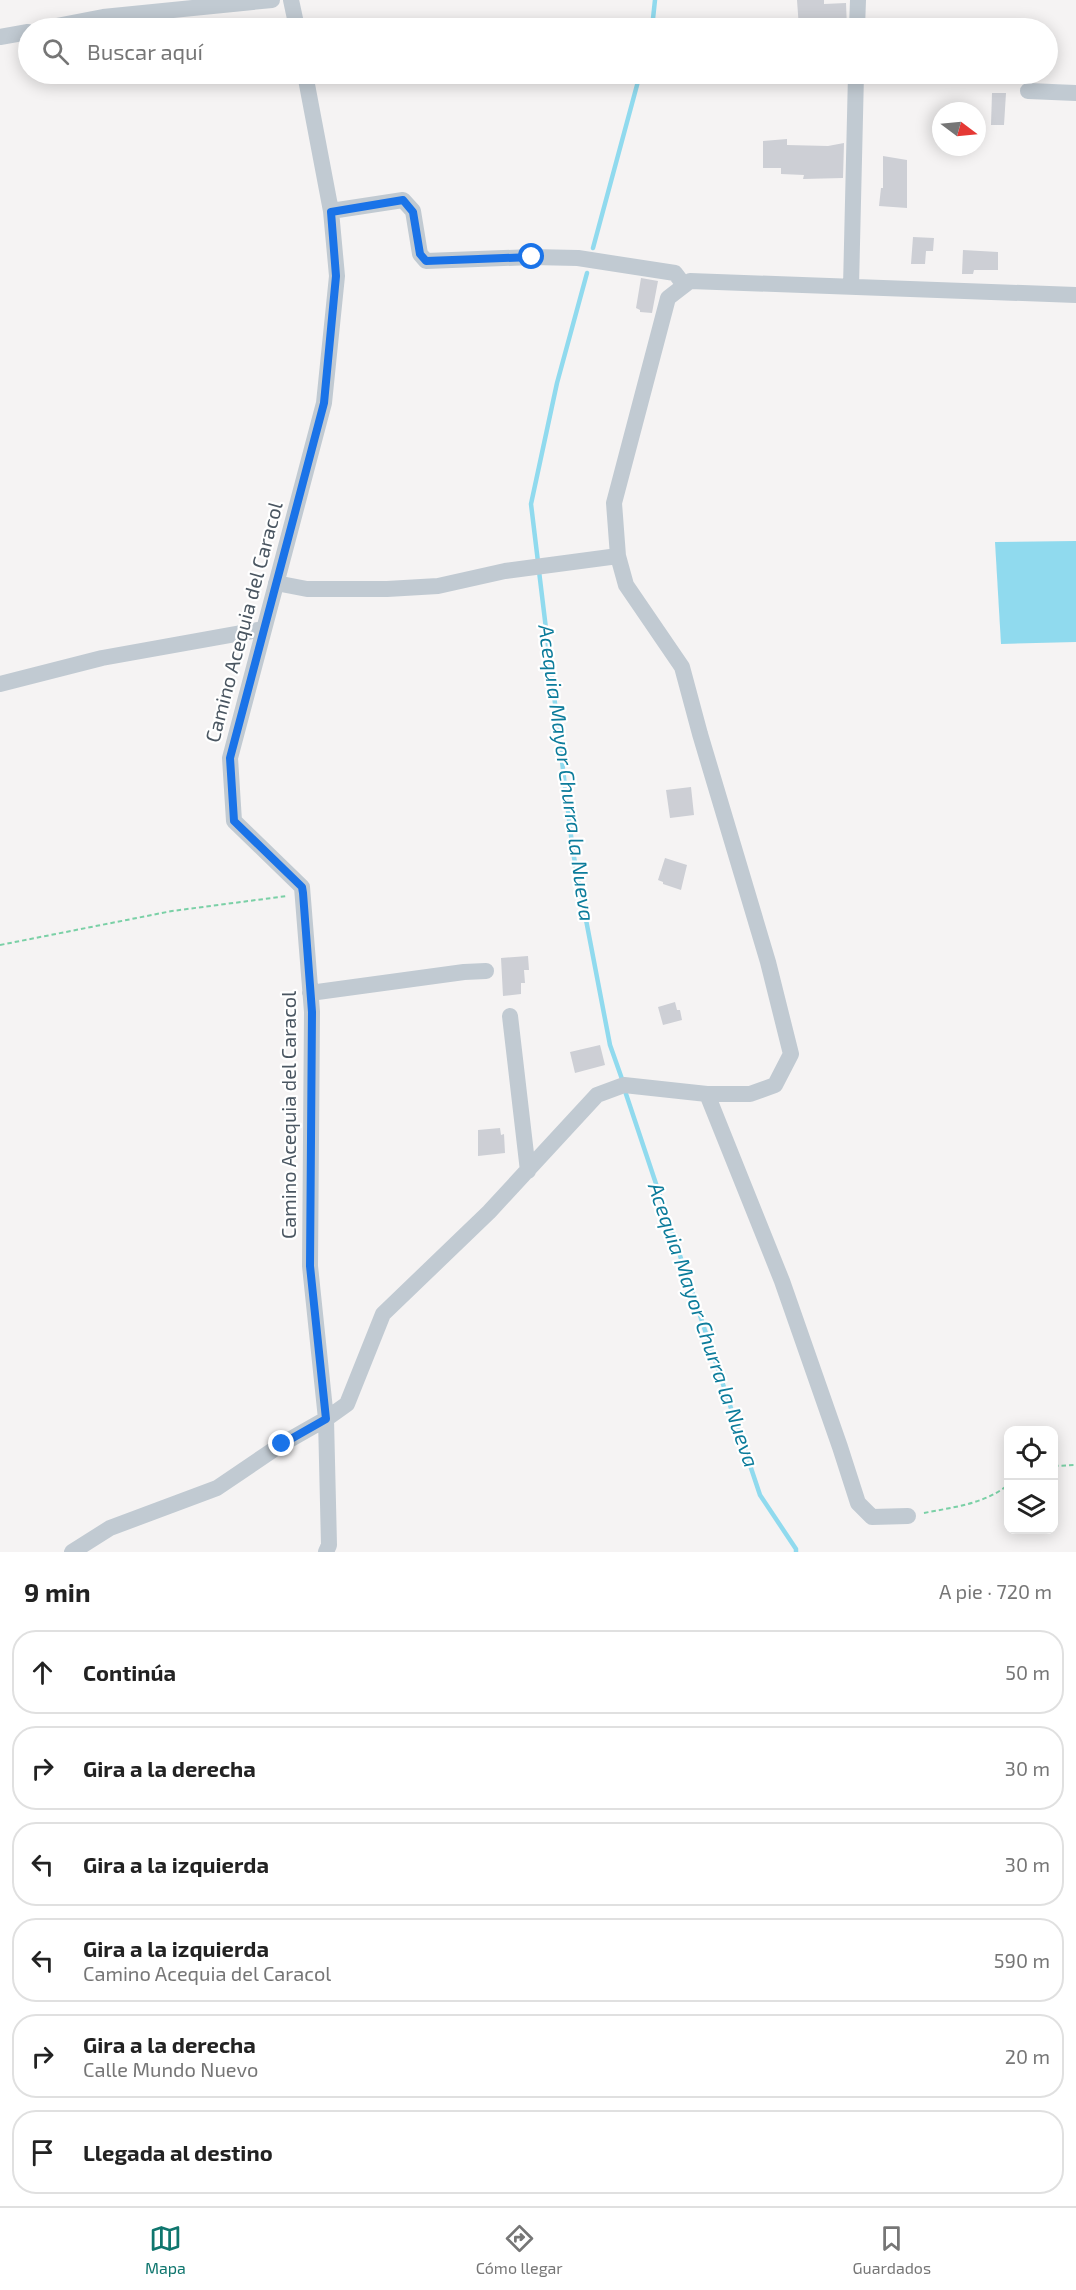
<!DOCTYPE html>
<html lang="es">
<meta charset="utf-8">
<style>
body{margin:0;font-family:"Exo 2",sans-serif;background:#f6f6f6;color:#222}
.controls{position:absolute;right:18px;bottom:18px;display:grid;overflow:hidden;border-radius:12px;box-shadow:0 3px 15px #0003}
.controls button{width:54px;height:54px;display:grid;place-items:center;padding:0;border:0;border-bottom:2px solid #e0e0e0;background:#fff;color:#222;font:30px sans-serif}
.compass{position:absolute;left:932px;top:102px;width:54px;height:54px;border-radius:50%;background:#fff;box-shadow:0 3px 15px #0003;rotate:106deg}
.stop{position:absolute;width:18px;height:18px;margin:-14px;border:4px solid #1a73e8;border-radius:50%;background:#fff}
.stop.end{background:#1a73e8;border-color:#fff;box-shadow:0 2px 6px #0008}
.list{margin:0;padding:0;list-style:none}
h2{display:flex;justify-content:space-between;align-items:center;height:78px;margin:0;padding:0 24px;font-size:26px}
h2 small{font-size:20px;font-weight:400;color:#767676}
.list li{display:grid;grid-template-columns:39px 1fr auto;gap:18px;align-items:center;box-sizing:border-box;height:84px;margin:0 12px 12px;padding:0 12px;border:2px solid #e0e0e0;border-radius:24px}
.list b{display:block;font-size:22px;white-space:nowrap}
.list p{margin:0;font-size:20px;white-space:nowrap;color:#767676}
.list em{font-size:20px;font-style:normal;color:#767676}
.icon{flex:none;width:33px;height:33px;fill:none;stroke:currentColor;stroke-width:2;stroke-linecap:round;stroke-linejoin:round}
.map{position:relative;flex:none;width:1076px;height:1552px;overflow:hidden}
.search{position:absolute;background:#fff;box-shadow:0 3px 15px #0003;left:18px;right:18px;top:18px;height:66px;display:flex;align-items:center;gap:15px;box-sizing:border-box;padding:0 21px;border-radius:33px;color:#767676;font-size:22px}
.sheet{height:654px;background:#fff}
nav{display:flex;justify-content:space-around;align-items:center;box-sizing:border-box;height:84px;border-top:2px solid #e0e0e0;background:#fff;font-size:16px;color:#767676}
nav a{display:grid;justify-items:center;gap:3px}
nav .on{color:#0f766e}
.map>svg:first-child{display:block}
.water{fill:#90daee}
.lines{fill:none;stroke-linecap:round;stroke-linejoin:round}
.stream{stroke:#90daee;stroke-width:4.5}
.building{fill:#cdcfd5}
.path{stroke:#7ad0a6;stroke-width:2;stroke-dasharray:4.5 3;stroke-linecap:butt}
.minor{stroke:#c1cad2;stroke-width:16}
.route{stroke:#1a73e8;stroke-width:8}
.labels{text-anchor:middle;stroke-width:4.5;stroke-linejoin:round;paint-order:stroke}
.street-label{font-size:20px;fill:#4a5661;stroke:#fff}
.water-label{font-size:21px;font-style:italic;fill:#0c7c9b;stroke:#fff}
</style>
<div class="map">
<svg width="1076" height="1552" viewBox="0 0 1076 1552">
<rect width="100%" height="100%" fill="#f5f3f3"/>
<path class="water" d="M1076,541V642L1001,644L995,542Z"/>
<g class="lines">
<path class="stream" d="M652,28L655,0
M593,248L640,74
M538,562L531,504L557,383L587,273
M539,571L573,852L610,1045L622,1079
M625,1091L760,1495L796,1549V1552"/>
</g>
<path class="building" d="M797,0H824V4L846,3L847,28H799Z
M992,93H1006L1004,125H991Z
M787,139V145L828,146L844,143L843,178L803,179L804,175L781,174V168H763V141Z
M883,156L907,160V208L879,206L881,188H883Z
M913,237L934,238L933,251H926L925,264H911Z
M963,250L998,252V270H974L973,274H962Z
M641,278L658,281L652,313L640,312V310L636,308Z
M691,787L694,815L670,818L666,790Z
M665,858L687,865L681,890L663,884V882L658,880Z
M528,956L529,970H524L525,983H521V994L503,996L501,958Z
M675,1002L677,1010H680L682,1020L663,1025L658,1007Z
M600,1045L605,1065L575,1073L570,1052Z
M500,1128L501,1135L504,1134L505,1153L478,1156V1130Z"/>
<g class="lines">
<path class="path" d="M0,945L172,911L287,896
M1054,1466L1076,1465
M924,1513C954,1507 984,1504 1008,1485"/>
<path class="minor" d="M291,0L297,28
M46,28L103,17L272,0
M857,28L858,0
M0,37L28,32
M305,74L331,211L337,276L324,403L230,758L234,821L302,887L312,1012L310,1266L326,1419L329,1545L326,1552
M1028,91L1076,93
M331,211L403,200L413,211L420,254L426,261L532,257L578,258L675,273L684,285
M851,287L856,74
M276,583L307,589H387L438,586L505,571L618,556
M0,684L102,658L263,629
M310,993L464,972L486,971
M510,1016L528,1171
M707,1094L782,1281L840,1447L858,1503L872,1517L908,1516
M72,1552L110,1528L217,1488L282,1444L326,1419L347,1404L383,1314L489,1212L597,1095L624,1085L707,1094H750L775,1085L791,1054L768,962L700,734L682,667L626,585L618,556L614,503L668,298L690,281L1076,295"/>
</g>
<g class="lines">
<path class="route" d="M282,1444L326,1419L310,1266L312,1012L303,893L302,887L234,821L230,758L324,403L336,276L331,212L403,200L413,212L420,254L426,261L532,257"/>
</g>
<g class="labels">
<g class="street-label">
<text transform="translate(244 622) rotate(-75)" y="7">Camino Acequia del Caracol</text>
<text transform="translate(289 1115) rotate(-90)" y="7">Camino Acequia del Caracol</text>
</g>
<g class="water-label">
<text transform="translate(566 773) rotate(82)" y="7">Acequia Mayor Churra la Nueva</text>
<text transform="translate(703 1325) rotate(71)" y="7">Acequia Mayor Churra la Nueva</text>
</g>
</g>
</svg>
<div class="controls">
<button><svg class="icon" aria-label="locate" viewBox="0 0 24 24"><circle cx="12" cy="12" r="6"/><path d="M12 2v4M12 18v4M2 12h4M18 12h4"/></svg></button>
<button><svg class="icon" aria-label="layers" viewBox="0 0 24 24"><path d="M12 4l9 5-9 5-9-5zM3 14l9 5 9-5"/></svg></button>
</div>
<svg class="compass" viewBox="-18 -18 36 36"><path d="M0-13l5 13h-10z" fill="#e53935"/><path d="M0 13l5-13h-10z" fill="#767676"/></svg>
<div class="stop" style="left:532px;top:257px"></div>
<div class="stop end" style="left:282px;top:1444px"></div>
<div class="search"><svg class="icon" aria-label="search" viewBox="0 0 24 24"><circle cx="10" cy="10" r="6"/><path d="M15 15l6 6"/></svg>Buscar aquí</div>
</div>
<section class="sheet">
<h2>9 min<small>A pie · 720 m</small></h2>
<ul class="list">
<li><svg class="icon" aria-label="ahead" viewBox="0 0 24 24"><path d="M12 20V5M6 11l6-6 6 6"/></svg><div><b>Continúa</b></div><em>50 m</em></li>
<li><svg class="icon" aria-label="right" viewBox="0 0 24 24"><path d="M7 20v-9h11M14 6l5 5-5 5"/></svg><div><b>Gira a la derecha</b></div><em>30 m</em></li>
<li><svg class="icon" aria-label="left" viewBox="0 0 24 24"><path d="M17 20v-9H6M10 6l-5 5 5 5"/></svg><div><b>Gira a la izquierda</b></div><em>30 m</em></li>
<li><svg class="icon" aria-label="left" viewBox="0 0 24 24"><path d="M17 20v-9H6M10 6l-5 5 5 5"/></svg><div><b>Gira a la izquierda</b><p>Camino Acequia del Caracol</p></div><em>590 m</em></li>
<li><svg class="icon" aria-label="right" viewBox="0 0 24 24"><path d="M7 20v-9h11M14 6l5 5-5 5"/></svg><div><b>Gira a la derecha</b><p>Calle Mundo Nuevo</p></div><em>20 m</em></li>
<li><svg class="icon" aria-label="arrive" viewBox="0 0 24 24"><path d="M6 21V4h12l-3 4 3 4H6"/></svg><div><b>Llegada al destino</b></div></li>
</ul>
</section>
<nav>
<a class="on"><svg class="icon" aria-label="map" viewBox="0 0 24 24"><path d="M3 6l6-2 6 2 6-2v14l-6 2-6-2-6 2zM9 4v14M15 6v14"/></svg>Mapa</a>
<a><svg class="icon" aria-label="directions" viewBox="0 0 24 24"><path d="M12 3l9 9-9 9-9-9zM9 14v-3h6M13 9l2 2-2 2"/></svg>Cómo llegar</a>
<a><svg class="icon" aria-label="saved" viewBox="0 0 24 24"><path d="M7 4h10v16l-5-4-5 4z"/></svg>Guardados</a>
</nav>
